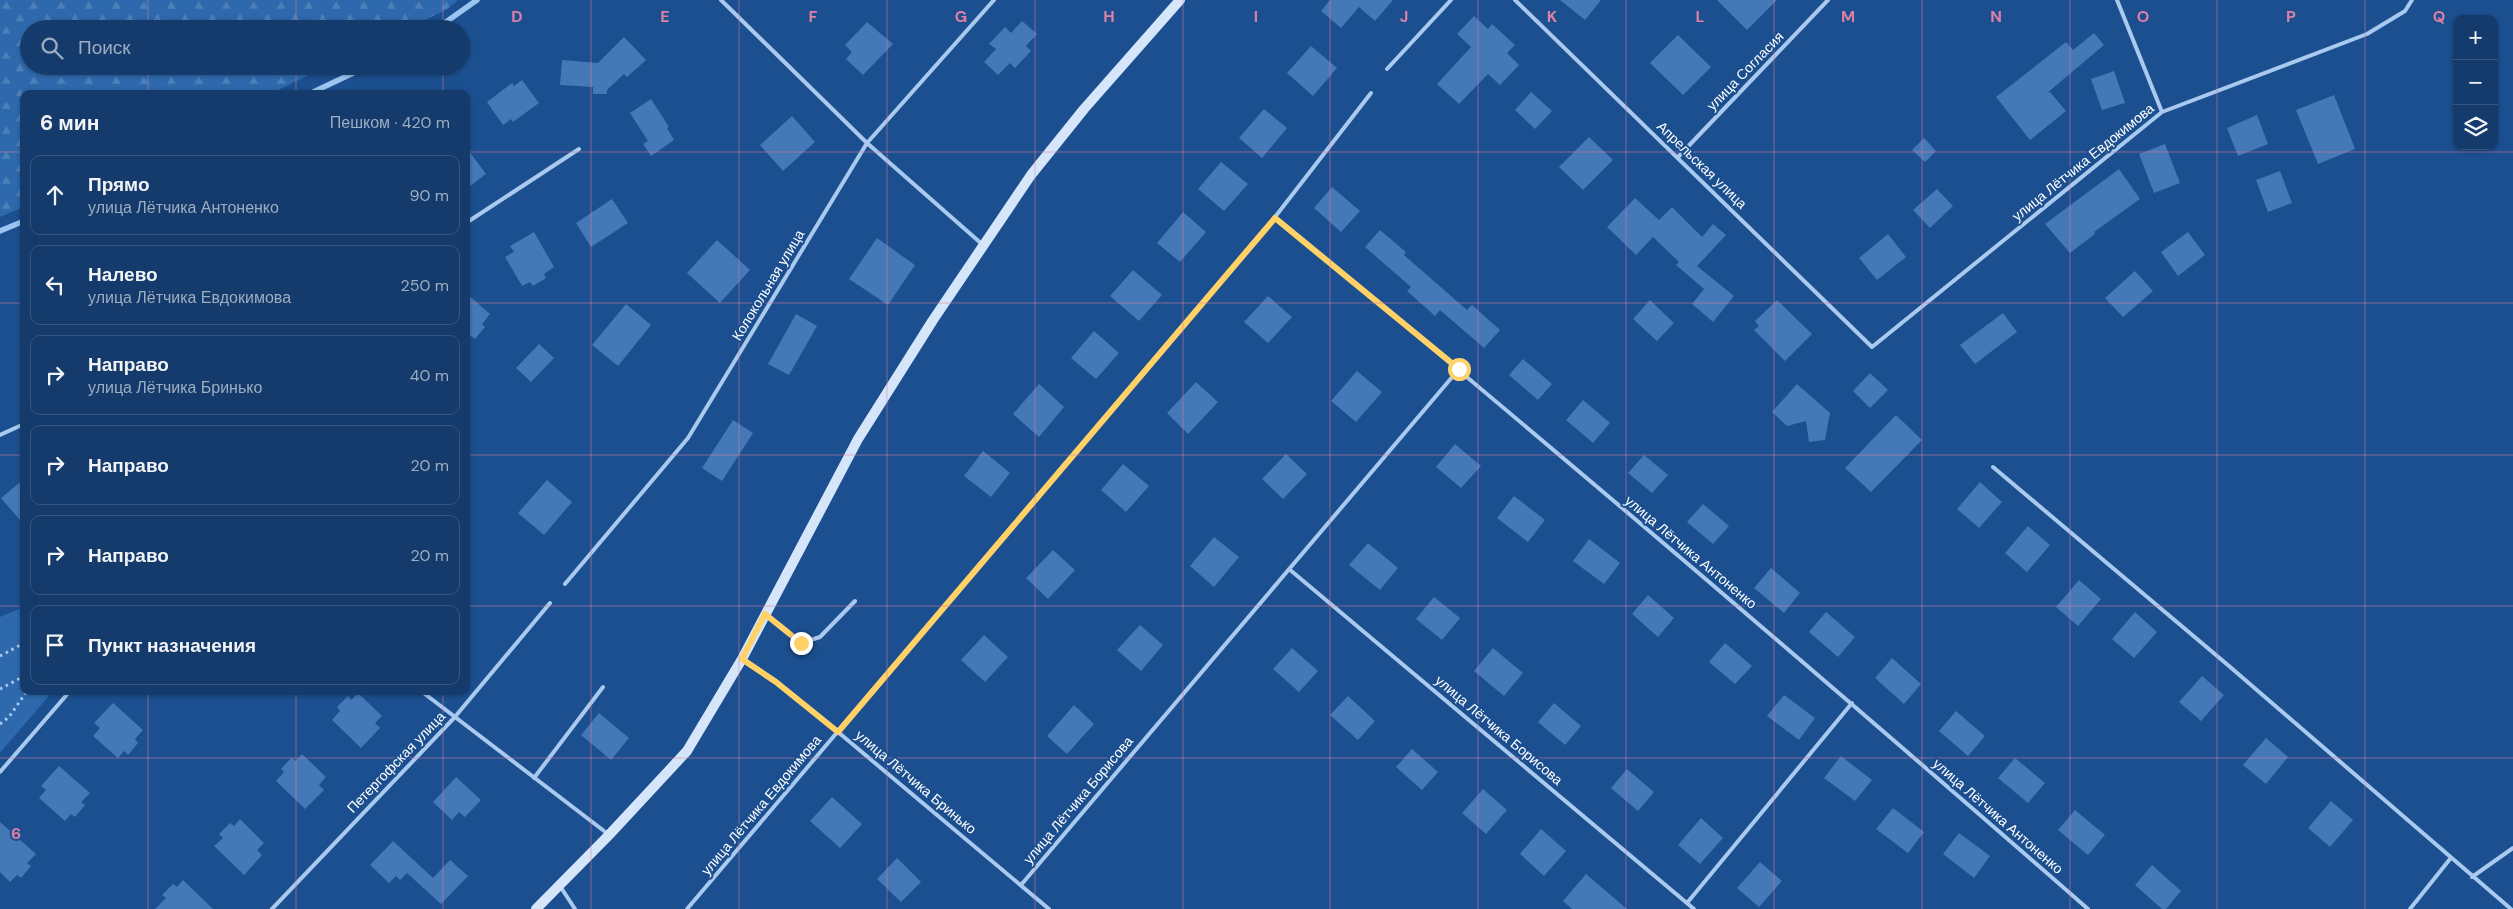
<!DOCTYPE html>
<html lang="ru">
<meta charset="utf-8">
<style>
body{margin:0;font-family:"DM Sans",sans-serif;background:#214673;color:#f1f3f6}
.controls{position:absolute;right:15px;top:15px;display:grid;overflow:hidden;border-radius:10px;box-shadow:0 1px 4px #0004}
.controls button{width:45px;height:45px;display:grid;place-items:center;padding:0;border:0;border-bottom:1px solid #33557e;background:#143b6b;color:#f1f3f6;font:25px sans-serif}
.stop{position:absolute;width:15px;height:15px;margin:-11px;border:4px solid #ffd166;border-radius:50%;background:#fff}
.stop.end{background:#ffd166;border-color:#fff;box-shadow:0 1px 5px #0008}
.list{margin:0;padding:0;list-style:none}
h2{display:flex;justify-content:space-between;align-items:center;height:65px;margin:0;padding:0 20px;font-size:21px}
h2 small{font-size:16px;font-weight:400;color:#9dadc1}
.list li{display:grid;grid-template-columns:32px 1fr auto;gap:15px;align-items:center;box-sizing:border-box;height:80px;margin:0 10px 10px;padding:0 10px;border:1px solid #33557e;border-radius:10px}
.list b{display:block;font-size:19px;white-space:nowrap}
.list p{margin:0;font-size:16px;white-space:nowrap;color:#9dadc1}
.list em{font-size:16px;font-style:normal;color:#9dadc1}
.icon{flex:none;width:28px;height:28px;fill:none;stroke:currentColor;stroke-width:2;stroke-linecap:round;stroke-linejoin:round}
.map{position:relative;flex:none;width:2513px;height:909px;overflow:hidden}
.search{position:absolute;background:#143b6b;box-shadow:0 1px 4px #0004;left:20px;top:20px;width:450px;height:55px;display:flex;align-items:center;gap:12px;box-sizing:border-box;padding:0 18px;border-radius:28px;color:#9dadc1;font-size:19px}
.panel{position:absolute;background:#143b6b;box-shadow:0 1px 4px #0004;left:20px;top:90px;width:450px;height:605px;border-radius:10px}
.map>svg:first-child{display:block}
.forest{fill:url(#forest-firs)}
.park{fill:#2e69ad}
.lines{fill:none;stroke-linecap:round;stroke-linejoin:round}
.stream{stroke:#9cc4f0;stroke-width:5.5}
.building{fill:#4478b7}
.path{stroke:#a9c9ee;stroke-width:3;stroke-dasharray:2.5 4;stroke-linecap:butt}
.lane{stroke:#a9c9ee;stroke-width:4}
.secondary{stroke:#d6e6fa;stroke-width:10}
.route{stroke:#ffd166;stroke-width:6}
.grid{fill:none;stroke:#dd80a5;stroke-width:1;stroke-opacity:0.55}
.labels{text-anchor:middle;stroke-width:4;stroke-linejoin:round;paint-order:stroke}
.street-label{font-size:14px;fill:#fff;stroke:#1b4f8f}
.grid-label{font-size:16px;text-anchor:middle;font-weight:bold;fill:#dd80a5;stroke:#1b4f8f;stroke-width:4;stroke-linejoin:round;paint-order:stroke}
</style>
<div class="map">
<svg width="2513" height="909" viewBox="0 0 2513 909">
<defs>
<pattern id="forest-firs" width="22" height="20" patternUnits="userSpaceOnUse" patternTransform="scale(1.25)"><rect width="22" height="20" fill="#2e69ad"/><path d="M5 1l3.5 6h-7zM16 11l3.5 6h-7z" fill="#4d80b9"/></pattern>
</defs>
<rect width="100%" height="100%" fill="#1b4f8f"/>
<path class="forest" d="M0,0H458L446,10L406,29H29V66H327L270,94H24V207L0,217Z"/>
<path class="park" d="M24,607V691H53L0,753V617Z"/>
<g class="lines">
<path class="stream" d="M436,29L477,0
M309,94L368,66
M0,231L24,221"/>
</g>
<path class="building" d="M1330,0H1393L1375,21L1359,7L1341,28L1321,11Z
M1560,0H1601L1585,20Z
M1717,0H1777L1747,30Z
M1474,16L1488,29L1492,24L1515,45L1507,53L1519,65L1500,85L1488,74L1459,104L1437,84L1471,47L1457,34Z
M1022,21L1037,34L1026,46L1031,51L1015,68L1010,63L998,75L984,62L996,49L989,44L1005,27L1011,33Z
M867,22L893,44L863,75L846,59L852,52L845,45Z
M2094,33L2104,45L2046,94L2050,92L2066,111L2030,140L1996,97L2066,42L2073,50Z
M1678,35L1711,67L1683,95L1650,63Z
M624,37L646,60L627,77L624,74L607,90V94H593V87L560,85L562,60L598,63Z
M1311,46L1337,68L1313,96L1287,73Z
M2114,71L2125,103L2102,110L2091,79Z
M522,80L539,103L513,122L511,119L503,125L487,102L512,83L514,86Z
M1531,92L1552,111L1535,129L1515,110Z
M2334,95L2355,149L2318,164L2296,110Z
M651,99L669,127L667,128L674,140L651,156L643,144L648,141L630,113Z
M1264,109L1287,128L1262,158L1239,138Z
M2257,115L2268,144L2238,156L2227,128Z
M792,116L815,142L783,171L760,145Z
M1589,137L1613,160L1583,190L1559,167Z
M1924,138L1936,151L1925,162L1912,150Z
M2165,144L2180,183L2154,193L2139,154Z
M466,147L486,174L466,189Z
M1221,162L1248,184L1224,211L1198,189Z
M2119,169L2140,199L2094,232L2095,234L2070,253L2045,224Z
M2280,171L2292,203L2268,212L2256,180Z
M1332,187L1360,211L1341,232L1314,208Z
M1937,189L1953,206L1930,228L1913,210Z
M1635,198L1659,220L1672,207L1702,237L1713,224L1726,235L1697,266L1734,296L1713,322L1692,304L1704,289L1676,265L1679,262L1653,237L1636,255L1607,227Z
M612,199L628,223L591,247L576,223Z
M1183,212L1206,232L1180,262L1157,243Z
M1380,230L1406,252L1404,255L1467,310L1472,305L1500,330L1484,348L1440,310L1435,316L1407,291L1411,287L1365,247Z
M534,232L554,267L544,274L546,278L533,286L530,282L522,286L505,257L514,252L510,246Z
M2188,232L2205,255L2178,276L2161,252Z
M1888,234L1906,257L1877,280L1859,258Z
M877,238L915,265L888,305L849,279Z
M717,240L750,270L720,303L687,273Z
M1133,270L1162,295L1139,321L1110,296Z
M2135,271L2153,291L2123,317L2105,298Z
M466,293L490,314L482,324L485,327L475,339L471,336L466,341Z
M1268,296L1292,317L1268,343L1244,322Z
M1650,300L1674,323L1657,341L1633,319Z
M1777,300L1812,334L1785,361L1754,330L1759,326L1755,321Z
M626,304L651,325L618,366L592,345Z
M2003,313L2017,332L1975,364L1960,345Z
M796,314L817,326L789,375L768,364Z
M1094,331L1119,353L1096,379L1071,358Z
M539,344L554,358L531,382L516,368Z
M1523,359L1552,384L1538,400L1509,375Z
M1357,371L1382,392L1356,422L1331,401Z
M1870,373L1888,390L1870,408L1853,391Z
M1196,382L1218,402L1188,434L1167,413Z
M1039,384L1064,407L1039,437L1013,414Z
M1797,384L1830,413L1825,440L1809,442L1806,421L1787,426L1772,412Z
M1583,400L1610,423L1593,443L1566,420Z
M1896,415L1922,440L1871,492L1845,468Z
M733,420L753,433L722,481L702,468Z
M1455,444L1481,466L1461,488L1436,467Z
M983,451L1010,473L991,497L964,476Z
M1286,454L1307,474L1283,499L1262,479Z
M1644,455L1668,475L1652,493L1628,473Z
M1123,464L1149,486L1126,512L1101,490Z
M24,479V525L1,498Z
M547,480L572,502L544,535L518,513Z
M1980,482L2002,502L1979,528L1957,509Z
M1514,496L1545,520L1528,542L1497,518Z
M1703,504L1729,526L1713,544L1687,522Z
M2028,526L2050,545L2027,572L2005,553Z
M1214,537L1239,557L1214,587L1190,566Z
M1589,539L1620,563L1604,584L1573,561Z
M1368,543L1398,568L1380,590L1349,565Z
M1053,550L1075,570L1048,599L1026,578Z
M1771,568L1800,593L1784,613L1754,588Z
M2079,580L2101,599L2078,626L2056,607Z
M1648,595L1674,618L1658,637L1632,614Z
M1434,597L1460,618L1442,640L1416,619Z
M1826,612L1855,637L1838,657L1809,632Z
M2135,612L2157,632L2134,658L2112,639Z
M1140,625L1163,645L1141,671L1117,650Z
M984,635L1008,657L985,682L961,660Z
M1725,643L1752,666L1735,684L1709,662Z
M1292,648L1318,671L1299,692L1273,669Z
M1493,648L1523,673L1504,696L1474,671Z
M1892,658L1921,684L1904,704L1875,678Z
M2202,676L2224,695L2201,721L2179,702Z
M358,693L382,716L375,723L380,728L361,748L332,720L340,711L337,707L348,696L351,700Z
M1784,695L1815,718L1799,740L1767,716Z
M1348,696L1375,721L1358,740L1330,715Z
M113,703L143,730L135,739L138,743L128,755L124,751L118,758L93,736L100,728L94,723Z
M1554,703L1581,726L1565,745L1538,722Z
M1074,705L1094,724L1067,754L1047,736Z
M1956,711L1985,736L1968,756L1939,731Z
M599,713L629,738L611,760L581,735Z
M2266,738L2288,757L2266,784L2243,765Z
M1412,749L1438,772L1422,790L1396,767Z
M302,754L326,777L319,785L324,790L305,809L276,781L284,772L281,769L292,757L295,761Z
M1841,756L1872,780L1855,801L1824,778Z
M2015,758L2045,783L2028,803L1998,778Z
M59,766L90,793L81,802L85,805L75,817L71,814L65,821L39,798L46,790L41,786Z
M1627,769L1654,792L1638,811L1611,788Z
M456,777L481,800L465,817L459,812L452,820L433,802Z
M1483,789L1507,810L1486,834L1462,813Z
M832,797L862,824L840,848L810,821Z
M2331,801L2353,820L2330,847L2308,828Z
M1893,808L1924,832L1908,853L1876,829Z
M2075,810L2105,835L2088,855L2058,830Z
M1701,818L1723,838L1700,864L1678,845Z
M240,819L264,843L257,850L262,855L244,875L214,846L223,838L219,834L230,823L234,826Z
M0,822L36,854L27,863L31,866L21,878L17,875L10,882L0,872Z
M1541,829L1566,851L1544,876L1520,854Z
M1959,833L1990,856L1974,878L1943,854Z
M393,841L433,878L450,860L468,876L441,904L407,873L400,880L396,876L389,883L370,865Z
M897,858L921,882L901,902L877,879Z
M1760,862L1782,881L1759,907L1737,888Z
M2152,865L2181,891L2166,909H2162L2135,885Z
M1586,874L1627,909H1572L1563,901Z
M183,880L213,909H155L166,898L162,895L173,884L177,887Z"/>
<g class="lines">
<path class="path" d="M0,656L24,643
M0,689L24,676
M0,724L9,717L27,691"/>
<path class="lane" d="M721,0L867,143L983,245
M1515,0L1872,347L2162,112L2367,34L2405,11L2412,0
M2117,0L2162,112
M1387,69L1451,0
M1678,157L1828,0
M1275,217C1549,444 1820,675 2088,909
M466,223L579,149
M0,435L24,424
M1993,467L2229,666L2511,909
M1289,569L1694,909
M565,584L688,438L867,143L994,0
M767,615L801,643L820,637L855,601
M742,660L776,682L838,732L1049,909
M421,691L608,834
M0,772L70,691
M534,778L603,687
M2472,877L2513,848
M1021,885L1459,369
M560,886L575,909
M1687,903L1852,703
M272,909L454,718L550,603
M687,909L1275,217L1371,93
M2410,909L2450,859"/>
<path class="secondary" d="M536,909L609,835L687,751L742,659L858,439L933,320L1031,175L1084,109L1180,0"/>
</g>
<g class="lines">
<path class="route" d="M801,643L765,614L742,659L776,682L838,732L1275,218L1459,369"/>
</g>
<path class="grid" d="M148,0V29M296,0V29M443,0V29M591,0V909M739,0V909M887,0V909M1035,0V909M1183,0V909M1330,0V909M1478,0V909M1626,0V909M1774,0V909M1922,0V909M2070,0V909M2217,0V909M2365,0V909M148,66V94M296,66V94M443,66V94M0,152H24M466,152H2513M0,303H24M466,303H2513M0,455H24M466,455H2513M0,606H24M466,606H2513M148,691V909M296,691V909M443,691V909M0,758H2513"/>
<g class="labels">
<g class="street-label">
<text transform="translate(1745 71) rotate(-46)" y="5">улица Согласия</text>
<text transform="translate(2083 162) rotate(-39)" y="5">улица Лётчика Евдокимова</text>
<text transform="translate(1702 165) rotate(44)" y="5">Апрельская улица</text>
<text transform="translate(768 285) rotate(-59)" y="5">Колокольная улица</text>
<text transform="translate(1691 552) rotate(40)" y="5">улица Лётчика Антоненко</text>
<text transform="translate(1499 730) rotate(40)" y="5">улица Лётчика Борисова</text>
<text transform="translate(396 762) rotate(-46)" y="5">Петергофская улица</text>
<text transform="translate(916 782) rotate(40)" y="5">улица Лётчика Бринько</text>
<text transform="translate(1078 800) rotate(-50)" y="5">улица Лётчика Борисова</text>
<text transform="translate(761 805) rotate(-50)" y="5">улица Лётчика Евдокимова</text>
<text transform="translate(1998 816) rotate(41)" y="5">улица Лётчика Антоненко</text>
</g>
</g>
<g class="grid-label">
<text x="517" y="22">D</text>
<text x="665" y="22">E</text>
<text x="813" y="22">F</text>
<text x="961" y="22">G</text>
<text x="1109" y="22">H</text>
<text x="1256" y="22">I</text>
<text x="1404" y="22">J</text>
<text x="1552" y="22">K</text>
<text x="1700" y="22">L</text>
<text x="1848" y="22">M</text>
<text x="1996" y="22">N</text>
<text x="2143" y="22">O</text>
<text x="2291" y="22">P</text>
<text x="2439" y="22">Q</text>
<text x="16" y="839">6</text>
</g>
</svg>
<div class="controls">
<button>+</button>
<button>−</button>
<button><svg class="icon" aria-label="layers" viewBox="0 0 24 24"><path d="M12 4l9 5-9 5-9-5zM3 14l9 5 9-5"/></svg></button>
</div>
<div class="stop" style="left:1459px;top:369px"></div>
<div class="stop end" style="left:801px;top:643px"></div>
<div class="search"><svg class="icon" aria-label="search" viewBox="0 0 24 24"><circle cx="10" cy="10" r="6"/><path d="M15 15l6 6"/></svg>Поиск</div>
<section class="panel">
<h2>6 мин<small>Пешком · 420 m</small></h2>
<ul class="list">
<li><svg class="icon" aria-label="ahead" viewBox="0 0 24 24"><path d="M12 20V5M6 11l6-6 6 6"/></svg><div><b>Прямо</b><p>улица Лётчика Антоненко</p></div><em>90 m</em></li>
<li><svg class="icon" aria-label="left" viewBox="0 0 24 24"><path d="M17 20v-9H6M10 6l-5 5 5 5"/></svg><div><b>Налево</b><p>улица Лётчика Евдокимова</p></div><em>250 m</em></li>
<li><svg class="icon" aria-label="right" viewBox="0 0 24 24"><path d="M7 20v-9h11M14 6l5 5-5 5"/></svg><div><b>Направо</b><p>улица Лётчика Бринько</p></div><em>40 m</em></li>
<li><svg class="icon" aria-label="right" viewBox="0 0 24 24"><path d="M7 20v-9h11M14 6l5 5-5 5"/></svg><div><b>Направо</b></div><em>20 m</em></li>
<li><svg class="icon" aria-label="right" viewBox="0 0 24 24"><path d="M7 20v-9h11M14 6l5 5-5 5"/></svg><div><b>Направо</b></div><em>20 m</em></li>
<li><svg class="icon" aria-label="arrive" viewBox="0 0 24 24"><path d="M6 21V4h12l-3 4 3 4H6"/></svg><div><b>Пункт назначения</b></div></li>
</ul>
</section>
</div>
